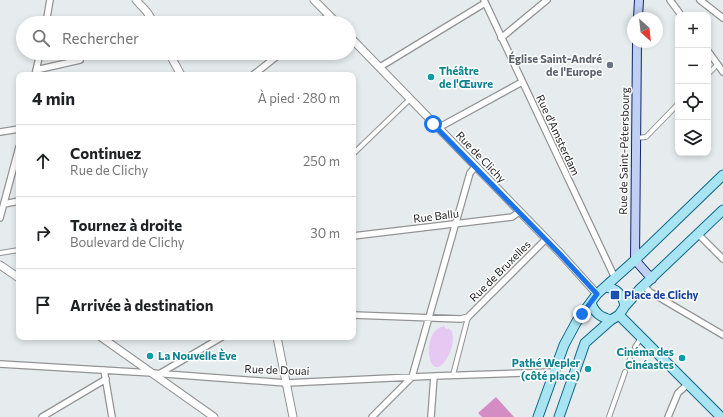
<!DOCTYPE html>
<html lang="fr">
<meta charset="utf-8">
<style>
body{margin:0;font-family:Commissioner,sans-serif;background:#f2f2f2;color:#202124}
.controls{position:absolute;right:12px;top:12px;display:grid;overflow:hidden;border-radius:8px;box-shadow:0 2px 6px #0003}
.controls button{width:36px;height:36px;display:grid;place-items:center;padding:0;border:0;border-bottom:1px solid #e0e0e0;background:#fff;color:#202124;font:20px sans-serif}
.compass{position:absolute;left:627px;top:12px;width:36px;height:36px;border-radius:50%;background:#fff;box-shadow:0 2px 6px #0003;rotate:153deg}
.stop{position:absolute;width:12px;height:12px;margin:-9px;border:3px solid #1a73e8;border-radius:50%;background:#fff}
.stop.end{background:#1a73e8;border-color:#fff;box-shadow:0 1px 4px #0008}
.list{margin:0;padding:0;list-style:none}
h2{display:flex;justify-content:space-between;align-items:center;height:52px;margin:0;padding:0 16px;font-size:17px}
h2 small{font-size:13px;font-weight:400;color:#757577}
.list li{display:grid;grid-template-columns:26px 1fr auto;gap:12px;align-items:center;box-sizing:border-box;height:72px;padding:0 16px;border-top:1px solid #e0e0e0}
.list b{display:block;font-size:15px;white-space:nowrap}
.list p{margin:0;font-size:13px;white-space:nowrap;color:#757577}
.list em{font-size:13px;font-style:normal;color:#757577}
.icon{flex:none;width:22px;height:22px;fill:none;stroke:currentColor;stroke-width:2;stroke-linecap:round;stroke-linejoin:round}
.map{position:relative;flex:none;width:723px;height:417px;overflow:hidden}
.search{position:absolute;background:#fff;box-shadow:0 2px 6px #0003;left:16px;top:16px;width:340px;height:44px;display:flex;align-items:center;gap:10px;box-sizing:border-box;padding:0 14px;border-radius:22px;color:#757577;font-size:15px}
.panel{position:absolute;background:#fff;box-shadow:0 2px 6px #0003;left:16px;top:72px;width:340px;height:268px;border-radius:8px}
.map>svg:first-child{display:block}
.park{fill:#e6c8f3}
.pitch{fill:#d48dc4}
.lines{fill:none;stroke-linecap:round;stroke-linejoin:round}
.pedestrian-tunnel{stroke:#bec3c5;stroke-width:4;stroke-dasharray:4 2;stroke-linecap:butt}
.pedestrian-casing{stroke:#939393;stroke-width:6}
.minor-casing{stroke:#939393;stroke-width:8}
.tertiary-casing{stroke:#939393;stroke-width:9}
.secondary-casing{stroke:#11296a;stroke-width:10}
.primary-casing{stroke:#168;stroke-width:11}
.pedestrian{stroke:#fff;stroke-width:4}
.minor{stroke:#fff;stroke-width:5.5}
.tertiary{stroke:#fff;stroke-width:7}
.secondary{stroke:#c0d0f2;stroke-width:8}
.primary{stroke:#a8e4f1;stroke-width:9}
.route{stroke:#1a73e8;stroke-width:5}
.worship-dot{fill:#6b7280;stroke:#fff;stroke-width:1.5}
.culture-dot{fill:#0f9aa8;stroke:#fff;stroke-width:1.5}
.transit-dot{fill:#1a4fb4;stroke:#fff;stroke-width:1.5}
.labels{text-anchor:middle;stroke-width:3;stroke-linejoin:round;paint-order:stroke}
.worship-label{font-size:11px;font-weight:bold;fill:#5b616d;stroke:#fff;text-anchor:end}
.culture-label{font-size:11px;font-weight:bold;fill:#0d838f;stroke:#fff;text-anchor:start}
.street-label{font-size:11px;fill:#1f1f1f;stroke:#fff}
.transit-label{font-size:11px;font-weight:bold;fill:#164399;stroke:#fff;text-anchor:start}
</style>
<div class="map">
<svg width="723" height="417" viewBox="0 0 723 417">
<rect width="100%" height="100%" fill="#e6ecee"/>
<path class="park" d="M445,326V328L448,329V328L452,331C454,341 452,350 447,358C428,390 419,328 445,326Z"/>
<path class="pitch" d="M496,397L514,417H482L478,413Z"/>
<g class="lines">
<path class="pedestrian-tunnel" d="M630,359L635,347"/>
<defs>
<path id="pedestrian" d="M708,74L718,64
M636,138L646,137L678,104
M353,154L410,99
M0,253L19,250
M635,347L639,341
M628,365L630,359
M453,375L468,317
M609,417L625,372"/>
<path id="minor" d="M484,0L615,278
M670,0L681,15
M700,0L723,18
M46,23L50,0
M319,23L329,15
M501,38L547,0
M708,51L723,72
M380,67L485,3
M36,70L80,60
M35,75L40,53
M253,75L281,53
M438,128L522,82
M0,132L19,129
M4,204L19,201
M0,218L19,147
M698,234L723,259
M353,236L512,217L519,212
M644,286L650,292L723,335
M353,315L461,319L468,317L546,239
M0,364L152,373L286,383L434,376L554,372
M104,370L112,417
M159,374L222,337
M42,417L106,379
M372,417L412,377L470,173L475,167
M431,417L434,376
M668,417L678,393L688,384"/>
<path id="tertiary" d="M136,0L147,12L154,23
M314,0L337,23
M349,36L560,253L597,294
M169,53L181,75
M0,265L19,278
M101,337L214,417
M277,337L293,417"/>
<path id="secondary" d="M638,18L639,0
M637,42L635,260L652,279"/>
<path id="primary" d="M605,287C616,288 623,295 625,306
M591,303C595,314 601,317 611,320
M619,315L721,417
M538,417L564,345L577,321L597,294L635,260L723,175
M559,417L585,343L611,320L619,315L625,306L640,289L723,210"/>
</defs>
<use href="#pedestrian" class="pedestrian-casing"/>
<use href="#minor" class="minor-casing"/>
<use href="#tertiary" class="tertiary-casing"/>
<use href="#secondary" class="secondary-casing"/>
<use href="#primary" class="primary-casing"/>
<use href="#pedestrian" class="pedestrian"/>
<use href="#minor" class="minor"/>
<use href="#tertiary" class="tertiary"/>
<use href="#secondary" class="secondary"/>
<use href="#primary" class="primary"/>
</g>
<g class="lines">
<path class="route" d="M433,124L560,254L597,294L582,314"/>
</g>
<circle class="worship-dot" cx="610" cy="65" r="4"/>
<g class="culture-dot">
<circle cx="431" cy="77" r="4"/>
<circle cx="150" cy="356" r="4"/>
<circle cx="682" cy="358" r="4"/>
<circle cx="588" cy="369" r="4"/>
</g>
<rect class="transit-dot" x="610" y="290" width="10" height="10" rx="2"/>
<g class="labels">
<g class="worship-label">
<text x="602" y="63">Église Saint-André<tspan x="602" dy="13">de l'Europe</tspan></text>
</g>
<g class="culture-label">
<text x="439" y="75">Théâtre<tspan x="439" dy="13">de l'Œuvre</tspan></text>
<text x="674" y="356" text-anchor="end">Cinéma des<tspan x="674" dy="13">Cinéastes</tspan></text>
<text x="158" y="360">La Nouvelle Ève</text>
<text x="580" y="367" text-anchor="end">Pathé Wepler<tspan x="580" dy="13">(côté place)</tspan></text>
</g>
<g class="street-label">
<text transform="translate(558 135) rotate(65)" y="4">Rue d'Amsterdam</text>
<text transform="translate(624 151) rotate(-89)" y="4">Rue de Saint-Pétersbourg</text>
<text transform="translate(481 157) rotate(46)" y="4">Rue de Clichy</text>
<text transform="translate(436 216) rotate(-7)" y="4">Rue Ballu</text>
<text transform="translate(500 271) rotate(-45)" y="4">Rue de Bruxelles</text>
<text transform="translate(277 370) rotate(2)" y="4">Rue de Douai</text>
</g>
<g class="transit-label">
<text x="624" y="299">Place de Clichy</text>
</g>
</g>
</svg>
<div class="controls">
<button>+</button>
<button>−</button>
<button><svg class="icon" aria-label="locate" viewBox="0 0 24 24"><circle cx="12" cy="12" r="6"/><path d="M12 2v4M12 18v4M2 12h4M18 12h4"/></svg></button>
<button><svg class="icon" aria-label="layers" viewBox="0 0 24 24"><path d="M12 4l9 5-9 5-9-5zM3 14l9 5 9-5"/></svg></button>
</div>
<svg class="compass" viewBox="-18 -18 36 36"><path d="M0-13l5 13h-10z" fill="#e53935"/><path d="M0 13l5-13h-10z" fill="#757577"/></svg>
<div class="stop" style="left:433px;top:124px"></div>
<div class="stop end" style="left:582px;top:314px"></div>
<div class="search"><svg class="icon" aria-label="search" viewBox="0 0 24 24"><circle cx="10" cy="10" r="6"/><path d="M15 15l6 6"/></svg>Rechercher</div>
<section class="panel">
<h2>4 min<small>À pied · 280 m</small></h2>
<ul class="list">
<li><svg class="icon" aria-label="ahead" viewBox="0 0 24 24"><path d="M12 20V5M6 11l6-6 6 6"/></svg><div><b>Continuez</b><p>Rue de Clichy</p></div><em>250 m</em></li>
<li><svg class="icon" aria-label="right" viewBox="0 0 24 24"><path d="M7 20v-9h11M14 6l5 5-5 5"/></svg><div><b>Tournez à droite</b><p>Boulevard de Clichy</p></div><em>30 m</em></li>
<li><svg class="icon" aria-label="arrive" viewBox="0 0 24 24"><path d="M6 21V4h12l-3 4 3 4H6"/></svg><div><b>Arrivée à destination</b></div></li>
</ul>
</section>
</div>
